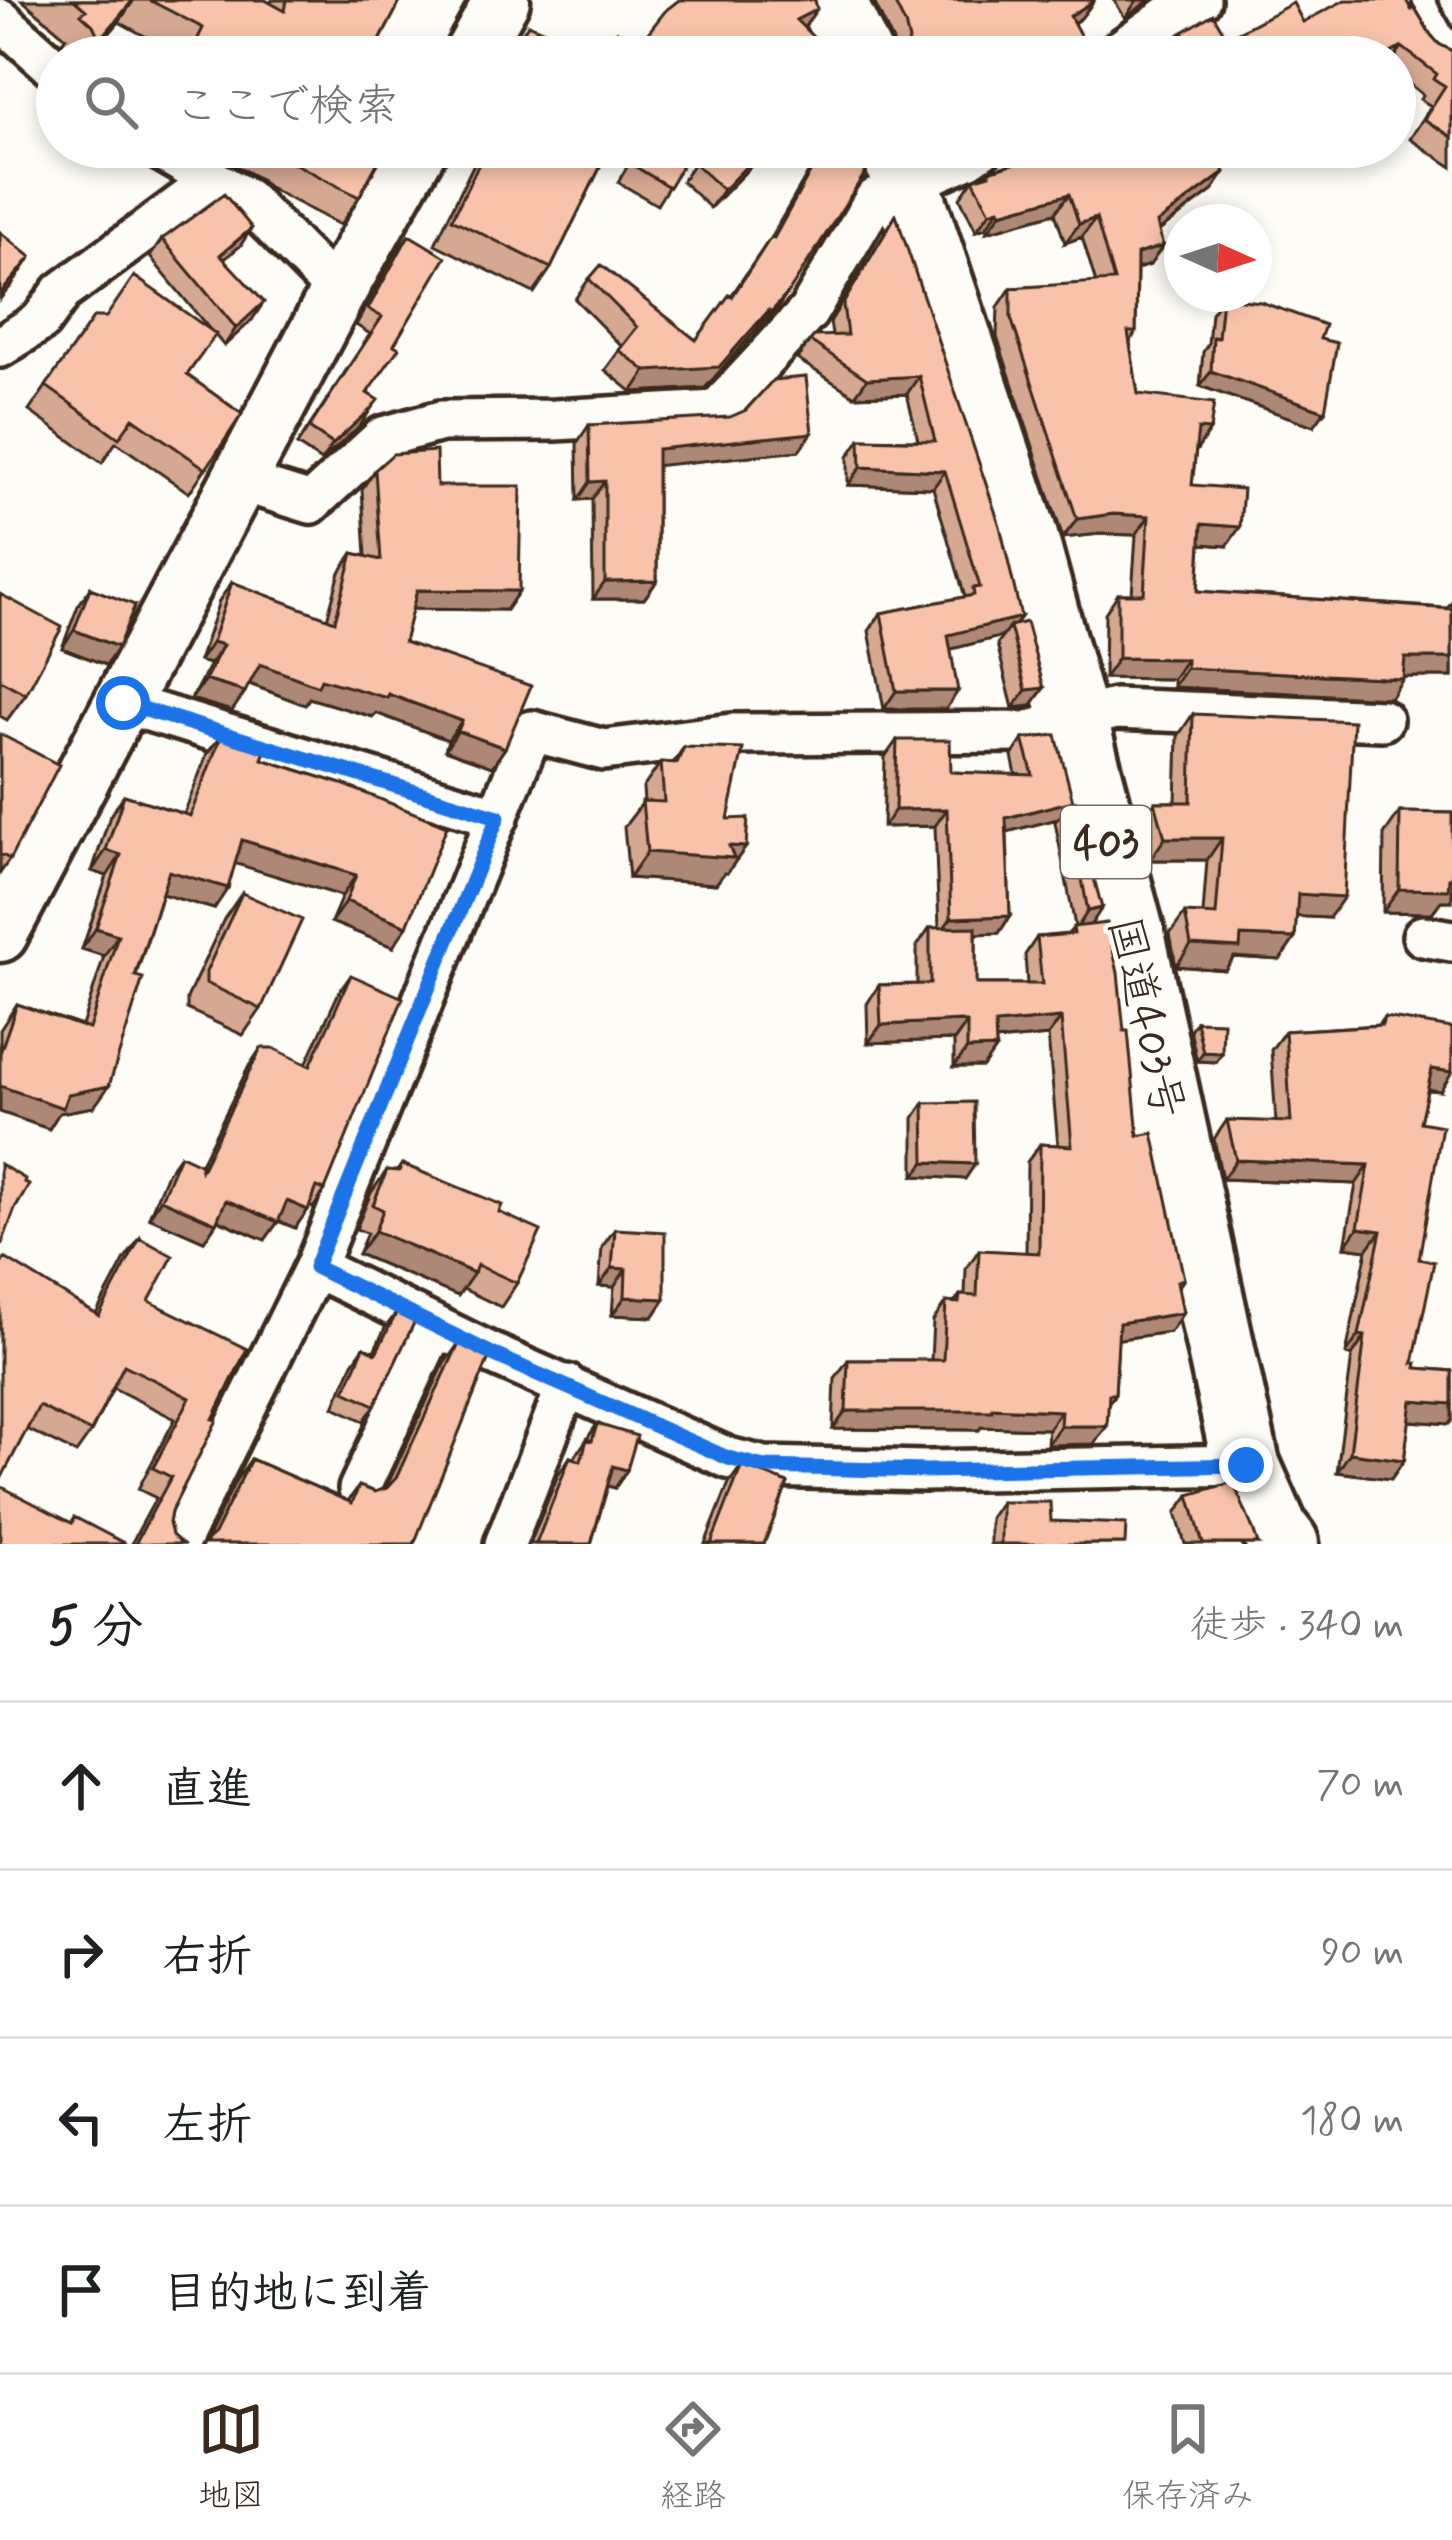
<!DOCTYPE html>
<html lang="ja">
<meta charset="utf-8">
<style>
body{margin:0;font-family:Mynerve,"Klee One",sans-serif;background:#f6f6f6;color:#202124}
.compass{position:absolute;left:1164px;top:204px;width:108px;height:108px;border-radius:50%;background:#fff;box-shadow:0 6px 18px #0003;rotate:93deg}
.stop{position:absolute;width:36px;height:36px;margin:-27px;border:9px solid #1a73e8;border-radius:50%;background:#fff}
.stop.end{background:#1a73e8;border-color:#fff;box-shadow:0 3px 12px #0008}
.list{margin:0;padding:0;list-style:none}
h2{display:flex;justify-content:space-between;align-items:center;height:156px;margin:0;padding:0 48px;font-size:51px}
h2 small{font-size:39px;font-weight:400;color:#757577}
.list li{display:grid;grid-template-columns:78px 1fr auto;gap:36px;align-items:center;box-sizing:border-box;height:168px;padding:0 48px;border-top:3px solid #e0e0e0}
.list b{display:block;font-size:45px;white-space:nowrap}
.list em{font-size:39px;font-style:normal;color:#757577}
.icon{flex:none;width:66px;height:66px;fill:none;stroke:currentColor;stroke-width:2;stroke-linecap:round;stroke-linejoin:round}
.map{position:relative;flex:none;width:1452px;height:1544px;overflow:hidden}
.search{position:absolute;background:#fff;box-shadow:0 6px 18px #0003;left:36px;right:36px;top:36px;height:132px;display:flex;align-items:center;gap:30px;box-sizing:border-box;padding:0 42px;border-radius:66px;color:#757577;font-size:45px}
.sheet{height:828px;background:#fff}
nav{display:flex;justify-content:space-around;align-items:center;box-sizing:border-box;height:168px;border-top:3px solid #e0e0e0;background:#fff;font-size:33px;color:#757577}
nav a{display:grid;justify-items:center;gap:6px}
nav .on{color:#3b2a1e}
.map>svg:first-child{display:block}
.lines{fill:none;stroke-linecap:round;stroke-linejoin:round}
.street-casing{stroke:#3b2a1e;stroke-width:48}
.secondary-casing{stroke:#3b2a1e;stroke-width:63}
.highway-casing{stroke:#3b2a1e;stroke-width:75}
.street{stroke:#fdfcf7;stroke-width:39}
.secondary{stroke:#fdfcf7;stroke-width:54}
.highway{stroke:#fdfcf7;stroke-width:66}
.wall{fill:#d5a892;stroke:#3b2a1e;stroke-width:3;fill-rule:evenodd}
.shaded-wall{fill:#ae8877;stroke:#3b2a1e;stroke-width:3}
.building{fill:#f8c3aa;stroke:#3b2a1e;stroke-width:3}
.route{stroke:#1a73e8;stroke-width:15}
.labels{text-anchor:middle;stroke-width:9;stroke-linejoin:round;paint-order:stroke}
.shield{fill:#fdfcf7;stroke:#75695f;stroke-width:3}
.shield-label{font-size:42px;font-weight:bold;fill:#3b2a1e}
.street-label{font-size:45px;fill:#3b2a1e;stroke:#fdfcf7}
</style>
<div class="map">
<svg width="1452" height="1544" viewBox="0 0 1452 1544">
<rect width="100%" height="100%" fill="#fdfcf7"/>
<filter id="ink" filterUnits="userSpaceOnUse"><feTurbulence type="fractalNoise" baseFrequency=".00833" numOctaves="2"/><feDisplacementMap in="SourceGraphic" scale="24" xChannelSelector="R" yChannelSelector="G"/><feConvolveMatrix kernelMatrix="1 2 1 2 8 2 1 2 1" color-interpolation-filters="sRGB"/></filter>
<g filter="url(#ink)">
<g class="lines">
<defs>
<path id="street" d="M1412,0L1437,44L1452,52
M0,19L57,70
M1111,57L1170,15L1200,0
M155,147L246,199L338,292
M0,347L41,321L62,292L213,181
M240,481L311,503L383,437L441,421L555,420L716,411L808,312L875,199L968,158L984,147
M123,703L498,817
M1423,936L1452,941
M315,1267L490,1353L728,1458L764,1467L925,1471L1246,1465
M359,1489L435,1326
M178,1544L315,1267L532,731L604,750L732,734L1026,732L1115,709L1382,720
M505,1544L567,1385"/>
<path id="secondary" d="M470,57L502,0
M0,934L338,292L420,147"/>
<path id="highway" d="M831,0L859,57
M894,147L1023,533L1074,720L1132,939L1246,1465L1275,1531L1285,1544"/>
</defs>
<use href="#street" class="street-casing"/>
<use href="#secondary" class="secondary-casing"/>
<use href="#highway" class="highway-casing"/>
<use href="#street" class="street"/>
<use href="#secondary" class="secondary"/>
<use href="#highway" class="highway"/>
</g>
<path class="wall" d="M22,0H265L271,3L272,0H401L372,56L375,57H183L119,22L89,57H76L62,42L66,37Z
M873,0H1093L1094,1L1081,18L1074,23L1076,57H896L893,42Z
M1114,0H1150L1125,18Z
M1412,3L1431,35L1439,44L1452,51V167L1410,139L1431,106L1420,99L1423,95L1395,73V57H1171L1168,53L1183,32L1227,38L1303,22L1409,7Z
M203,147H386L359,197L340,225L269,188L258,178Z
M482,147H610L551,268L534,293L435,244Z
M639,147H693L657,205L618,182Z
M823,147H841L774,313L757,332L755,331L705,388L632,392L605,370L622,347L575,299L589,279L696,340L731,296L771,237Z
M1048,147H1205L1212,191L1159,231L1150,265L1137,269L1136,332L1130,342L1138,394L1210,430L1196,449L1192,485L1227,546L1201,544L1198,591L1447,608L1452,601V677H1403L1390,698L1173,687V679L1104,678L1105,613L1118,594H1132L1136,535L1100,534L1063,538L997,337L998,307L1011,288L1096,283L1082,237L1065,243L1055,213L987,232L986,228L976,231L960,198L973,179L986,175L989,171L1051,153Z
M694,163L752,165L710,208L682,181Z
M896,215L1021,617L1015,625L1031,706L1013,708L997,644L1003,636L951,649L946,709H884L869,631L881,613L965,597L933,488L848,485V457L860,439L918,440L907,394L855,396L797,359L810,341L832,335L830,322Z
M409,235L360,426L321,461L297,445L370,334L356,325L397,251Z
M162,239L240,246L224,259L252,320L224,346L215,335L187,375L242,414L189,493L116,442L102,463L29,411L94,317L211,331L150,257Z
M1222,298L1320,339L1314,426L1200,386L1203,352L1208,344L1211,313Z
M589,425L799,451L657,465V581L644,599H593L592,499L578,500L577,443Z
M375,470L437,486L519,591L506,610L412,609L404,642L505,748L492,767L445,750L448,740L376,713L373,717L309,698L305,705L249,684L232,711L191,699L210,664L199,661L219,601L232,582L327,619L340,572L353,553L366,556L362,489Z
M90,588L106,665L62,648L78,606Z
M0,594L26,694L7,720L0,716Z
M1193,714L1329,918L1296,916L1295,938L1280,960L1234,957L1225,970L1176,966L1170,934L1185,913L1203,914L1207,860H1150L1140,823L1155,802H1176L1178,736Z
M0,734L10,859L0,873Z
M222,734L262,759L345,785L393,947L331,922L342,896L235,863L214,909L162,894L94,1107L59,1113L49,1129L0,1112V1030L17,1004L82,1026L104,956L82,949L107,876L92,871L110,816L124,795L184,814L207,754Z
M1023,739L1073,801L1071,803L1090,925L1124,1031L1138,1136L1184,1279L1178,1288L1170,1332L1118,1339L1115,1394L1109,1403L1094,1444L1047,1445L1048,1429L981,1427L979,1430L833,1429L835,1378L848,1360H931L933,1321L946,1302L954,1303L960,1295H965L966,1269L979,1250L1026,1253L1027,1162L1040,1144L1058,1145L1048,1036L996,1041V1048L983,1067H954V1041L948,1040L868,1043L867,1004L879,985L917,984V946L930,928H939L935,826L883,827L885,757L897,740L951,772L1016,775L1012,756ZM1057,819L1055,822L1075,926L1068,934L1037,937L1025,955L1027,984H976V934L999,933L1010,916L1007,832Z
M684,747L728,819L727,873H724L716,884L629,878L624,827L644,801L643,788L661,762L673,763Z
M1400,812L1452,813V901H1441L1432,913L1383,912L1384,835Z
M242,893L261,1009L243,1035L187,1009V998L224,919Z
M351,975L325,1190L313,1208L309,1206L295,1228L278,1221L265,1240L218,1220L204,1241L149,1217L167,1173L180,1155L200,1165L249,1066L261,1048L306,1064L339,992Z
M1384,1017L1440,1091L1427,1090L1420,1122L1419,1259L1413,1363L1416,1368L1452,1371V1420L1449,1424L1409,1421L1404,1460L1391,1479L1337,1472L1352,1356L1346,1354L1367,1250L1345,1247L1356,1184L1222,1179L1214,1139L1227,1120L1276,1122L1271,1050L1285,1031L1378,1025Z
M1196,1021L1222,1053L1216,1062L1197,1061L1190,1030Z
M924,1103L975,1164L965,1179L914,1176V1118Z
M402,1164L499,1212L517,1283L501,1307L463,1289L458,1296L358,1254L367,1233L356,1229L371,1193L387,1170L397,1171Z
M615,1229L665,1299L653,1317L612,1315L614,1287L599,1286L602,1247Z
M140,1238L149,1301L213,1419L171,1512L169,1523L172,1535L182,1544H131L156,1498L138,1489L175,1419L113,1388L91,1432L76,1453L27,1429L0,1265L96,1314L125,1259Z
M397,1312L375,1405L364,1421L334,1407L353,1363L364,1347L374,1351L385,1328Z
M459,1343L415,1544L205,1543L236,1480L251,1459L348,1501L359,1486L375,1492L386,1488L444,1364Z
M597,1424L627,1470L615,1488L608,1486L591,1544H530L558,1475L570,1457L574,1458Z
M742,1465L764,1544H705L729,1483Z
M1189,1495L1258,1544H1185L1176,1513Z
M1001,1502L1051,1521L1125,1544H990V1518Z"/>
<path class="shaded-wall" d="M134,0L119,22L88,57L100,40Z
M1137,0H1150L1125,18Z
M1094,1L1081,18L1057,33L1070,16Z
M817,9L803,29L796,20Z
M1402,47L1395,57H1383Z
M765,147L752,165L710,208L723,190Z
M1225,172L1212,191L1144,242L1157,223Z
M1069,194L1055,213L987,232L1001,213Z
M999,209L986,228L976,231L990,212Z
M1096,218L1082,237L1065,243L1079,224Z
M252,228L240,246L208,273L220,255Z
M1163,246L1150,265L1123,273L1137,254Z
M31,257L12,285L0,299V294Z
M788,293L774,313L757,332L771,312Z
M264,302L252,320L224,346L236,328Z
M769,310L755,331L705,388L632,392L646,371Z
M1211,371L1325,411L1314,426L1200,386Z
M919,376L907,394L855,396L867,379Z
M371,409L360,426L321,461L333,444Z
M1198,429L1210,430L1197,450L1185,448Z
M812,433L799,451L644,467L657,449Z
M861,467L945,471L933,488L848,485Z
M605,481L592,499L578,500L590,482Z
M1113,514L1149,516L1136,535L1100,534L1063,538L1077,519Z
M1202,524L1240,527L1227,546L1189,543Z
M657,581L644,599H593L605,582Z
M417,590L519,591L506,610L403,609Z
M1021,617L1011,631L1010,626L1003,636L936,653L948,635Z
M74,630L118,647L106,665L62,648Z
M212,642L223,645L210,664L199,661Z
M1118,658L1186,659L1173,679L1104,678Z
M1405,658H1452V677H1391Z
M260,664L388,694L462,721L448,740L376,713L373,717L309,698L305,705L247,683Z
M1186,668L1403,679L1390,698L1173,687Z
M205,680L245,692L232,711L191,699Z
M1044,688L1031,706L1013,708L1026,690Z
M896,691H958L946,709H884Z
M458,731L505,748L492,767L445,750Z
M1073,801L1068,807V804L1058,819L994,835L1006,818Z
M947,809L935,826L883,827L895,810Z
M1165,838H1222L1207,860H1150Z
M242,840L356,875L342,896L227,861Z
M729,846L746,847L727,873H724L716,884L629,878L647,852Z
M106,850L121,855L107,876L92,871Z
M169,871L228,888L214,909L155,892Z
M1452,878V901H1441L1432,913L1383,912L1399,889Z
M1298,894L1344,897L1329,918L1283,916Z
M346,901L407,926L393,947L331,922Z
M1102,908L1090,926L1076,929L1088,911Z
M1010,916L999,933L939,935L951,918Z
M96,928L118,935L104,956L82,949Z
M1241,936L1295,938L1280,960L1234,957L1225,970L1176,966L1191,945Z
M1061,1018L1048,1036L983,1042L995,1024Z
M961,1021L967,1023L954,1041L948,1040L868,1043L881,1025Z
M996,1048L983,1067H954L967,1049Z
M1203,1052L1222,1053L1216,1062L1197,1061Z
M1432,1069L1452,1072L1440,1091L1418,1088Z
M0,1086L68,1094L109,1086L94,1107L59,1113L49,1129L0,1112Z
M1236,1160L1369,1165L1356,1184L1222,1179Z
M925,1162L975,1164L965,1179L914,1176Z
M161,1199L216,1223L204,1241L149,1217Z
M226,1200L278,1222L265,1240L214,1218Z
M287,1201L308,1210L295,1228L274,1219Z
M1358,1228L1381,1231L1367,1250L1345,1247Z
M375,1231L474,1273L458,1296L358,1254Z
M612,1268L626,1269L614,1287L599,1286Z
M625,1297L665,1299L653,1317L612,1315Z
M1183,1313L1170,1332L1106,1341L1119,1323Z
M1359,1335L1365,1336L1352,1356L1346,1354Z
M1412,1401L1452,1404V1420L1449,1424L1399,1420Z
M992,1408L1061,1411L1048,1429L981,1427L979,1430L833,1429L846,1411Z
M1060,1426H1107L1094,1444L1047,1445Z
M1350,1453L1404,1460L1391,1479L1337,1472Z
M613,1466L627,1470L615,1488L601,1484Z"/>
<path class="building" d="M74,0H133L100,40L93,25L81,14L86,10Z
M149,0H265L285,11L287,0H401L372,56L375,57H189L203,28Z
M679,0H815L817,9L796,20L833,57H711L708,53L705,57H597L617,31L637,47L666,10Z
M893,0H1093L1094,1L1070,16L1085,44L1067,57H908L906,51L909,41L905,24Z
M1345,0H1406L1412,11V3L1431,35L1439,44L1452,51V137L1424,119L1445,86L1434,79L1437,74L1402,47L1383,57H1265L1260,46L1246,57H1198L1183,32L1213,14L1227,38L1293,3L1303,22Z
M528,24L567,41L561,57H508Z
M271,147H386L359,197L288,160Z
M487,147H610L551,268L452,219Z
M641,147H693L669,187L631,164Z
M709,147H765L723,190L694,163Z
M824,147H841L871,164L788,293L771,312L769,310L719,367L646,371L619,350L637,327L589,279L601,265L696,340L729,295L732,297L771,237L774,238Z
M1070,147H1205L1225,172L1157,223L1163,246L1137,254L1136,332H1128L1138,394L1214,403L1210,430L1198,429L1192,485L1243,489L1240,527L1202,524L1198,591L1452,609V658H1405L1403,679L1186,668V659L1118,658V594H1144L1149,516L1113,514L1077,519L1011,318V288L1114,281L1096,218L1079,224L1069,194L1001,213L999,209L990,212L973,179L990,174L989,171Z
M224,194L252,228L220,255L264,302L236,328L162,239Z
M896,215L1000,526L1021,617L948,635L958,691H896L881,613L974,595L973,588L980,587L945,471L861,467L860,439L935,441L919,376L867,379L810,341L814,336L847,335L843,304Z
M0,232L31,257L0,294Z
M409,235L446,257L394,345L399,348L367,393L378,400L371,409L333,444L309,428L382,317L368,309Z
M134,276L216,334L187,375L242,414L206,469L133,418L119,438L46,386L94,317H106Z
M1222,298L1261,302L1325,325L1320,339L1337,343L1325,411L1211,371L1213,337L1218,338Z
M806,377L812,433L657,449V581L605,582V481L590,482L589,425L730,417L746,410L773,380Z
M436,451L437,486H521L519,591L417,590L404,642L531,686L505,748L458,731L462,721L388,694L387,698L321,679L318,686L260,664L245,692L205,680L223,645L212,642L232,582L335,621L353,553L381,560L375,470L393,454Z
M90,588L135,605L118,647L74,630Z
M0,594L62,627L26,694L0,680Z
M1026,622L1044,688L1026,690L1010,626Z
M1193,714L1353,721L1344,897L1298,894L1295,938L1241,936L1240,948L1191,945L1185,913L1216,915L1222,838H1165L1155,802H1191Z
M0,734L59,765L10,859L0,854Z
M222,734L265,751L262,759L345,785L447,826L407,926L346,901L356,875L242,840L228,888L169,871L135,976L143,978L109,1086L68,1094L63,1108L0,1086V1053L17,1004L89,1029L118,935L96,928L121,855L106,850L124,795L190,816Z
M1056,735L1073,801L1006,818L1010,916L951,918L947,809L895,810L897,740H950L951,772L1033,775L1023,739Z
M684,747L743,749L728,819L748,818L746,847L729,846L734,858L647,852L642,801L664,802L661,762L677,763Z
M1074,803L1102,908L1088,911L1068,804Z
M1400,812L1452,813V878H1449L1448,890L1399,889Z
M242,893L302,920L261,1009L206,983V972Z
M1107,923L1118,973L1124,1031H1128L1138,1136L1153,1133L1184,1279L1177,1281L1183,1313L1119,1323L1115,1394H1109L1107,1426H1060L1061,1411L992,1408V1411H846L848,1360H943L946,1302L959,1303L960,1295L977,1296L979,1250L1039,1253L1040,1144L1072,1146L1061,1018L995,1024L996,1048L967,1049V1023L961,1021L881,1025L879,985L930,984V928L976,927V984H1042L1037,937L1074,934L1073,927Z
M351,975L403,998L325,1190L317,1187L308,1210L287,1201L278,1222L226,1200L216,1223L161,1199L180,1155L200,1164L201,1170L261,1048H273L310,1066Z
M1384,1017L1452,1028V1072L1432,1069L1420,1122L1442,1126L1419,1259L1434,1262L1413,1363H1417L1416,1368L1452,1371V1404L1412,1401L1404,1460L1350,1453L1365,1336L1359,1335L1381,1231L1358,1228L1369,1165L1236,1160L1227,1120L1291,1122L1285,1031L1382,1025Z
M1196,1021L1223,1022L1222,1053L1203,1052Z
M974,1102L975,1164L925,1162L924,1103Z
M0,1164L25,1179L24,1182L29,1185L15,1209L0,1249Z
M402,1164L502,1205L499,1212L541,1231L517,1283L477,1265L474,1273L375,1231L383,1210L373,1205L387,1170L399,1171Z
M615,1229L665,1232V1299L625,1297L626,1269L612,1268Z
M140,1238L173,1256L149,1301L247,1349L213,1419L217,1420L171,1512L169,1523L172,1535L182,1544H135L171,1477L153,1468L190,1398L124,1365L91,1432L39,1406L0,1481V1266L5,1258L99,1316Z
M397,1312L415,1321L375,1405L345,1391L364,1347L376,1353Z
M459,1343L490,1355L414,1544H203L214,1534L251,1459L352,1503L359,1486L375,1492L387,1488L396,1478Z
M597,1424L637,1436L627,1470L613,1466L591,1544H536L570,1457L581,1461L587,1439L592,1441Z
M742,1465L788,1483L764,1544H711Z
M1233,1482L1253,1529L1258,1544H1203L1189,1495Z
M0,1486L72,1523L74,1517L126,1544H0Z
M1001,1502H1050L1051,1521L1126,1524L1125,1544H1001Z"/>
</g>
<g class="lines" filter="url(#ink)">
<path class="route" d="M123,703L498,817L315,1267L490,1353L728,1458L764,1467L926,1471L1246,1465"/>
</g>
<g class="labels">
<rect class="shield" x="1061" y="806" width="90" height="72" rx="9"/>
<g class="shield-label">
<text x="1106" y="857">403</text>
</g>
<g class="street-label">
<text transform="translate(1148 1017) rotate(77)" y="16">国道403号</text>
</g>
</g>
</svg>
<svg class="compass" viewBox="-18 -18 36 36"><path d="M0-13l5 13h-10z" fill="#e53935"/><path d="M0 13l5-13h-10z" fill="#757577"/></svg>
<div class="stop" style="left:123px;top:703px"></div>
<div class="stop end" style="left:1246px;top:1465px"></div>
<div class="search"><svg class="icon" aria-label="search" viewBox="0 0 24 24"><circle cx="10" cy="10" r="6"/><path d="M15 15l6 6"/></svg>ここで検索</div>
</div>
<section class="sheet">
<h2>5 分<small>徒歩 · 340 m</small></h2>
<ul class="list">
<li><svg class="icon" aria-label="ahead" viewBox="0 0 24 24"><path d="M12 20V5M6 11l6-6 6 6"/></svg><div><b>直進</b></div><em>70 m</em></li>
<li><svg class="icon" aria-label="right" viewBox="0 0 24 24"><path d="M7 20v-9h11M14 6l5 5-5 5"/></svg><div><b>右折</b></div><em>90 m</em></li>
<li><svg class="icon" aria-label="left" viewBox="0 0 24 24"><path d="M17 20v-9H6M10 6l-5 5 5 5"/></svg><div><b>左折</b></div><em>180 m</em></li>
<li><svg class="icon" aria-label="arrive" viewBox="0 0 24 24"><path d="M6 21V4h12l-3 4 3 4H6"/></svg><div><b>目的地に到着</b></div></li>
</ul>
</section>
<nav>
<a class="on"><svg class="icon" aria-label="map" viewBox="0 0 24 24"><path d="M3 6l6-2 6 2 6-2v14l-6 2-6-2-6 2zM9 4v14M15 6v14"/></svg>地図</a>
<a><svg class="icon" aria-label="directions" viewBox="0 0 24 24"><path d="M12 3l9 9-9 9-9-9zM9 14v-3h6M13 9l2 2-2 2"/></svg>経路</a>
<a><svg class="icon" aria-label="saved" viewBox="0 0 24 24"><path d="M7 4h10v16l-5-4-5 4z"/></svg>保存済み</a>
</nav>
